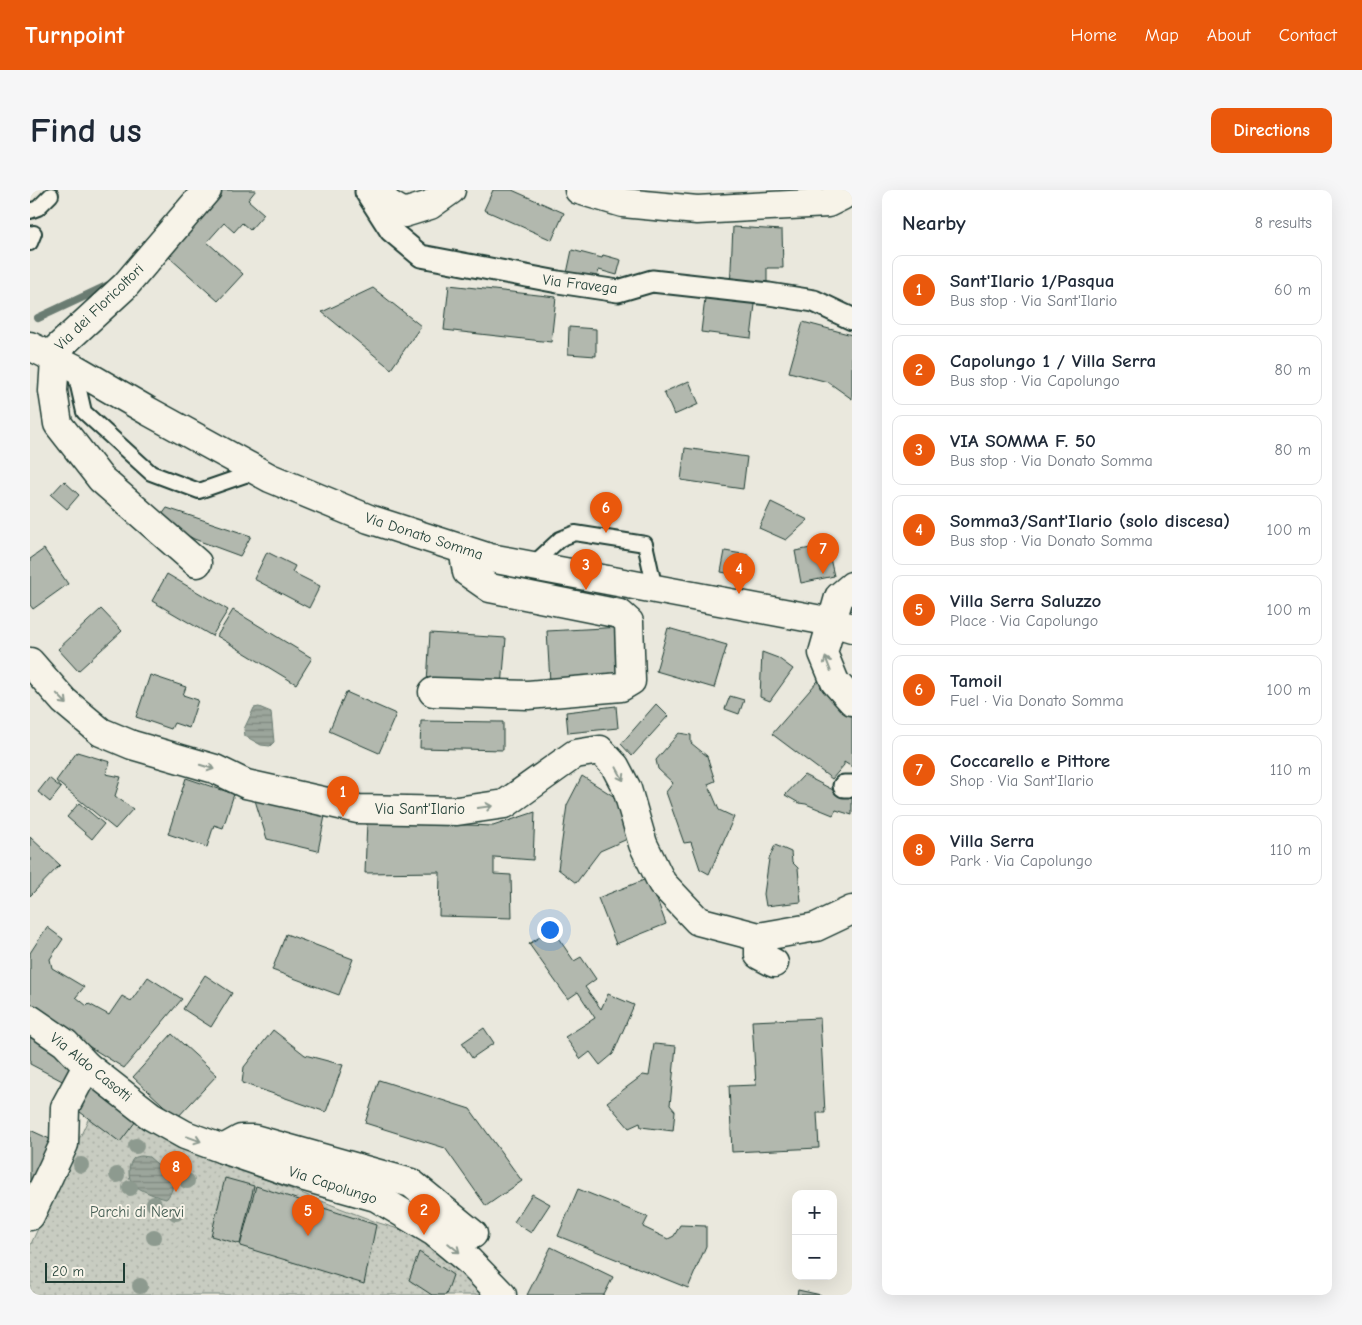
<!DOCTYPE html>
<meta charset="utf-8">
<style>
body{margin:0;font-family:"Comic Neue",sans-serif;background:#f6f6f7;color:#1f2937}
.controls{position:absolute;right:15px;bottom:15px;display:grid;overflow:hidden;border-radius:10px;box-shadow:0 5px 20px #0002}
.controls button{width:45px;height:45px;display:grid;place-items:center;padding:0;border:0;border-bottom:1px solid #e0e1e3;background:#fff;color:#1f2937;font:25px sans-serif}
.scale{position:absolute;left:15px;bottom:12px;width:80px;box-sizing:border-box;padding-left:5px;border:2px solid #1f3d34;border-top:0;font-size:14px;line-height:18px;white-space:nowrap;color:#1f3d34;-webkit-text-stroke:4px #f7f3e8;paint-order:stroke}
.you{position:absolute;left:519px;top:739px;width:18px;height:18px;margin:-12px;border:4px solid #fff;border-radius:50%;background:#1a73e8;box-shadow:0 0 0 8px #1a73e833}
.badge{display:grid;place-items:center;width:32px;height:32px;border-radius:50%;background:#ea580c;color:#fff;font-size:16px;font-weight:700}
.pin{position:absolute;translate:-50% -41px;filter:drop-shadow(0 1px 2px #0008)}
.pin::after{content:'';position:absolute;top:26px;width:18px;height:15px;background:inherit;clip-path:polygon(0 0,100% 0,50% 100%)}
.list{margin:0;padding:0;list-style:none}
h2{display:flex;justify-content:space-between;align-items:center;height:65px;margin:0;padding:0 20px;font-size:21px}
h2 small{font-size:16px;font-weight:400;color:#747a83}
.list li{display:grid;grid-template-columns:32px 1fr auto;gap:15px;align-items:center;box-sizing:border-box;height:70px;margin:0 10px 10px;padding:0 10px;border:1px solid #e0e1e3;border-radius:10px}
.list b{display:block;font-size:19px;white-space:nowrap}
.list p{margin:0;font-size:16px;white-space:nowrap;color:#747a83}
.list em{font-size:16px;font-style:normal;color:#747a83}
.map{position:relative;flex:none;width:822px;height:1105px;overflow:hidden;border-radius:10px}
header{display:flex;align-items:center;gap:30px;box-sizing:border-box;height:70px;padding:0 25px;background:#ea580c;color:#fff}
header strong{font-size:24px}
nav{display:flex;gap:28px;margin-inline-start:auto;font-size:18px}
.intro{display:flex;align-items:center;justify-content:space-between;box-sizing:border-box;height:120px;padding:0 30px}
h1{margin:0;font-size:35px}
.button{padding:12px 22px;border-radius:10px;background:#ea580c;color:#fff;font-size:18px;font-weight:700}
main{display:flex;gap:30px;padding:0 30px}
aside{flex:1;background:#fff;border-radius:10px;box-shadow:0 5px 20px #0002}
.map>svg:first-child{display:block}
.park{fill:url(#park-dots);stroke:#74847a}
.water{fill:url(#water-rules);stroke:#6a7c72}
.lines{fill:none;stroke-linecap:round;stroke-linejoin:round}
.stream{stroke:#6a7c72;stroke-width:8}
.building{fill:#b2b8ae;stroke:#1f3d34}
.service-casing{stroke:#1f3d34;stroke-width:18}
.pedestrian-casing{stroke:#1f3d34;stroke-width:25}
.minor-casing{stroke:#1f3d34;stroke-width:31}
.tertiary-casing{stroke:#1f3d34;stroke-width:31}
.primary-casing{stroke:#1f3d34;stroke-width:31}
.service{stroke:#f7f3e8;stroke-width:14}
.pedestrian{stroke:#f7f3e8;stroke-width:21}
.minor{stroke:#f7f3e8;stroke-width:28}
.tertiary{stroke:#f7f3e8;stroke-width:28}
.primary{stroke:#f7f3e8;stroke-width:28}
.tree{fill:#8d9a8f}
.oneway{stroke:#8b988e}
.labels{text-anchor:middle;stroke-width:4;stroke-linejoin:round;paint-order:stroke}
.street-label{font-size:15px;fill:#1f3d34;stroke:#f7f3e8}
.park-label{font-size:15px;fill:#415a50;stroke:#f7f3e8}
</style>
<header>
<strong>Turnpoint</strong>
<nav><a>Home</a><a>Map</a><a>About</a><a>Contact</a></nav>
</header>
<div class="intro"><h1>Find us</h1><a class="button">Directions</a></div>
<main>
<div class="map">
<svg width="822" height="1105" viewBox="0 0 822 1105">
<defs>
<pattern id="park-dots" width="8" height="8" patternUnits="userSpaceOnUse" patternTransform="scale(1.25)"><rect width="8" height="8" fill="#c8ccc1"/><path d="M2 2h.1M6 6h.1" fill="none" stroke="#abb0a6" stroke-width="1.8" stroke-linecap="round"/></pattern>
<pattern id="water-rules" width="6" height="5" patternUnits="userSpaceOnUse" patternTransform="scale(1.25)"><rect width="6" height="5" fill="#9ca69c"/><path d="M0 2.5h6" fill="none" stroke="#7f8880"/></pattern>
</defs>
<rect width="100%" height="100%" fill="#eae8dd"/>
<filter id="ink" filterUnits="userSpaceOnUse"><feTurbulence type="fractalNoise" baseFrequency=".02" numOctaves="2"/><feDisplacementMap in="SourceGraphic" scale="10" xChannelSelector="R" yChannelSelector="G"/><feConvolveMatrix kernelMatrix="1 2 1 2 8 2 1 2 1" color-interpolation-filters="sRGB"/></filter>
<g filter="url(#ink)">
<path class="park" d="M73,897L185,970L349,1033L375,1041L396,1052L458,1105H0V1056Z"/>
<path class="water" d="M229,517L241,522L244,552L240,556L231,555L215,546L214,539L224,518Z
M112,966L119,967L142,987C143,997 143,1002 136,1009C127,1007 109,1000 103,994C97,988 98,973 104,968C106,967 109,966 112,966Z"/>
<g class="lines">
<path class="stream" d="M8,128L81,94"/>
</g>
<path class="building" d="M185,0H226L218,10L234,24L220,40L212,33L204,42L194,33L177,52L213,84L188,111L131,60Z
M463,0H482L534,23L522,50L454,20Z
M703,37L752,40L753,78H737V100L700,99Z
M542,60L572,68L573,65L591,70L587,85L569,80L564,96L536,88Z
M419,95L526,107L521,152L414,140Z
M343,98L391,136L361,179L292,122Z
M676,100L726,106L721,148L671,142Z
M773,132L822,145V209L798,192L759,182Z
M539,137L566,139V166L538,164Z
M659,191L669,214L644,225L634,202Z
M655,258L717,267L713,299L651,290Z
M34,291L49,305L37,319L21,305Z
M741,312L778,330L756,350L729,338Z
M137,318L221,346L210,366L164,349L129,329Z
M797,355L804,386L771,393L765,361Z
M14,359L38,394L3,419L0,415V369Z
M695,361L718,365L713,386L691,382Z
M237,362L265,376L262,382L290,396L279,418L224,389Z
M137,384L198,420L182,446L122,411Z
M71,419L92,441L48,481L28,459Z
M203,420L282,468L266,494L187,446Z
M593,437L595,487L520,493L517,441Z
M638,438L697,455L684,498L626,481Z
M400,443L476,448L472,497L397,493Z
M732,462L748,468L763,479L740,511L730,507Z
M120,485L156,497L153,505L168,510L159,538L144,533L141,539L106,527Z
M793,485L822,523V577L814,572V575L802,589L742,544Z
M316,502L366,524L349,563L299,541Z
M700,506L714,510L709,524L695,519Z
M626,514L638,526L602,566L591,554Z
M586,516L588,538L538,543L536,522Z
M391,531L473,532V560L390,558Z
M649,543L661,545V553L677,566L685,591L678,594L689,620L704,627L679,684L670,679L661,652L654,653L636,602L643,593L628,579L626,570Z
M47,562L80,572L76,584L91,587L85,606L103,619L85,639L26,591Z
M774,585L809,603L822,602V625L806,620L803,625L776,614L769,613L755,605Z
M552,586L588,609L602,647L570,661L546,693L528,679L537,615Z
M19,588L31,598L20,612L8,602Z
M156,588L204,604L193,638L184,635L177,657L138,644Z
M224,607L296,621L288,661L237,649Z
M49,613L74,634L62,649L37,627Z
M505,622L503,670L464,667V684L481,685L482,728L409,726L410,682L335,683L337,631L463,636Z
M0,647L30,675L0,706Z
M745,655L761,662L762,672L768,678L771,712L736,716L734,704L739,669Z
M619,688L636,734L586,754L568,708Z
M17,737L33,749L20,769L22,778L54,797L46,807L57,816L59,814L79,825L92,806L101,811L118,787L152,809L94,878L39,844L0,812V763Z
M522,739L544,771L551,767L566,789L555,797L571,819L578,804L604,815L583,864L570,875L560,862L551,869L535,847L565,828L548,802L538,809L499,754Z
M256,744L323,769L309,805L242,780Z
M175,785L202,803L181,837L153,819Z
M790,828L795,923H787L789,958L702,962L699,896L726,895L722,831Z
M454,838L464,853L442,868L432,853Z
M243,840L275,865L313,875L296,922L212,893L214,877Z
M0,843L48,878L38,894L0,874Z
M142,844L187,885L147,928L103,887Z
M624,854L646,856L640,915L645,921L643,941L611,937L610,933L599,938L577,912L613,885L619,886Z
M60,884L112,923L90,952L38,913Z
M349,890L440,919L492,991L456,1016L415,958L335,933Z
M0,940L22,950L0,996Z
M195,988L224,996L210,1054L181,1046Z
M226,996L346,1035L334,1094L210,1056Z
M548,999L618,1027L613,1037L638,1049L644,1046L650,1035L676,1036V1056L658,1098L528,1046Z
M502,1004L520,1014L501,1043L484,1032Z
M521,1057L583,1087L574,1105H497Z
M389,1062L423,1085L416,1105H402L379,1090Z
M768,1100L791,1105H767Z"/>
<g class="lines">
<defs>
<path id="service" d="M0,21L8,18L21,5
M0,53L4,43
M44,178L54,222L121,283L169,301L227,281
M501,376L530,349L545,343L615,354L625,399"/>
<path id="pedestrian" d="M336,2L361,41L391,66L528,92L588,101L622,91L739,104L784,111L822,129
M814,596H822"/>
<path id="minor" d="M348,0L357,13L374,23L400,15L421,0
M549,0L593,13L667,20L798,13L812,6L814,0
M19,166L95,96L177,0
M25,169L23,201L28,234L71,289L167,373
M822,396L809,407L793,463L805,492L822,511
M0,472L34,511L71,542L102,555L185,579L216,594L328,619L427,621L475,614L545,564L570,560L585,576L597,599L613,654L632,693L668,731L729,747L786,737L822,720
M403,502L498,505L591,497L601,491L599,432L590,424L460,398L437,382L433,359
M729,747V765L744,773
M193,959L211,949H224L381,993L443,1044
M0,1026L34,954L35,917L57,876"/>
<path id="tertiary" d="M0,829L35,853L57,876L121,926L155,945L193,959L275,987L346,1007L404,1042L439,1071L472,1105"/>
<path id="primary" d="M0,156L44,178L118,221L240,288L339,329L460,368L802,432L822,438"/>
</defs>
<use href="#service" class="service-casing"/>
<use href="#pedestrian" class="pedestrian-casing"/>
<use href="#minor" class="minor-casing"/>
<use href="#tertiary" class="tertiary-casing"/>
<use href="#primary" class="primary-casing"/>
<use href="#service" class="service"/>
<use href="#pedestrian" class="pedestrian"/>
<use href="#minor" class="minor"/>
<use href="#tertiary" class="tertiary"/>
<use href="#primary" class="primary"/>
</g>
<g class="tree">
<circle cx="106" cy="956" r="8"/>
<circle cx="51" cy="975" r="8"/>
<circle cx="87" cy="985" r="8"/>
<circle cx="157" cy="991" r="8"/>
<circle cx="100" cy="998" r="8"/>
<circle cx="124" cy="1014" r="8"/>
<circle cx="146" cy="1023" r="8"/>
<circle cx="124" cy="1047" r="8"/>
<circle cx="110" cy="1096" r="8"/>
</g>
<defs><path id="oneway-shaft" d="M-6 0H5M1.5-3L5.5 0L1.5 3" fill="none" stroke-width="1.6" stroke-linecap="round" stroke-linejoin="round" transform="scale(1.25)"/></defs>
<g class="oneway">
<use href="#oneway-shaft" transform="translate(798 474) rotate(-111)"/>
<use href="#oneway-shaft" transform="translate(32 509) rotate(46)"/>
<use href="#oneway-shaft" transform="translate(177 577) rotate(17)"/>
<use href="#oneway-shaft" transform="translate(590 584) rotate(62)"/>
<use href="#oneway-shaft" transform="translate(455 617) rotate(-8)"/>
<use href="#oneway-shaft" transform="translate(164 949) rotate(20)"/>
<use href="#oneway-shaft" transform="translate(424 1058) rotate(39)"/>
</g>
</g>
<g class="labels">
<g class="street-label">
<text transform="translate(550 94) rotate(7)" y="5">Via Fravega</text>
<text transform="translate(69 117) rotate(-44)" y="5">Via dei Floricoltori</text>
<text transform="translate(394 346) rotate(18)" y="5">Via Donato Somma</text>
<text x="390" y="624">Via Sant'Ilario</text>
<text transform="translate(61 877) rotate(39)" y="5">Via Aldo Casotti</text>
<text transform="translate(303 995) rotate(18)" y="5">Via Capolungo</text>
</g>
<g class="park-label">
<text x="107" y="1027">Parchi di Nervi</text>
</g>
</g>
</svg>
<div class="controls">
<button>+</button>
<button>−</button>
</div>
<div class="scale">20 m</div>
<div class="you"></div>
<div class="pin badge" style="left:313px;top:627px">1</div>
<div class="pin badge" style="left:394px;top:1045px">2</div>
<div class="pin badge" style="left:556px;top:400px">3</div>
<div class="pin badge" style="left:709px;top:404px">4</div>
<div class="pin badge" style="left:278px;top:1046px">5</div>
<div class="pin badge" style="left:576px;top:343px">6</div>
<div class="pin badge" style="left:793px;top:384px">7</div>
<div class="pin badge" style="left:146px;top:1002px">8</div>
</div>
<aside>
<h2>Nearby<small>8 results</small></h2>
<ul class="list">
<li><span class="badge">1</span><div><b>Sant'Ilario 1/Pasqua</b><p>Bus stop · Via Sant'Ilario</p></div><em>60 m</em></li>
<li><span class="badge">2</span><div><b>Capolungo 1 / Villa Serra</b><p>Bus stop · Via Capolungo</p></div><em>80 m</em></li>
<li><span class="badge">3</span><div><b>VIA SOMMA F. 50</b><p>Bus stop · Via Donato Somma</p></div><em>80 m</em></li>
<li><span class="badge">4</span><div><b>Somma3/Sant'Ilario (solo discesa)</b><p>Bus stop · Via Donato Somma</p></div><em>100 m</em></li>
<li><span class="badge">5</span><div><b>Villa Serra Saluzzo</b><p>Place · Via Capolungo</p></div><em>100 m</em></li>
<li><span class="badge">6</span><div><b>Tamoil</b><p>Fuel · Via Donato Somma</p></div><em>100 m</em></li>
<li><span class="badge">7</span><div><b>Coccarello e Pittore</b><p>Shop · Via Sant'Ilario</p></div><em>110 m</em></li>
<li><span class="badge">8</span><div><b>Villa Serra</b><p>Park · Via Capolungo</p></div><em>110 m</em></li>
</ul>
</aside>
</main>
